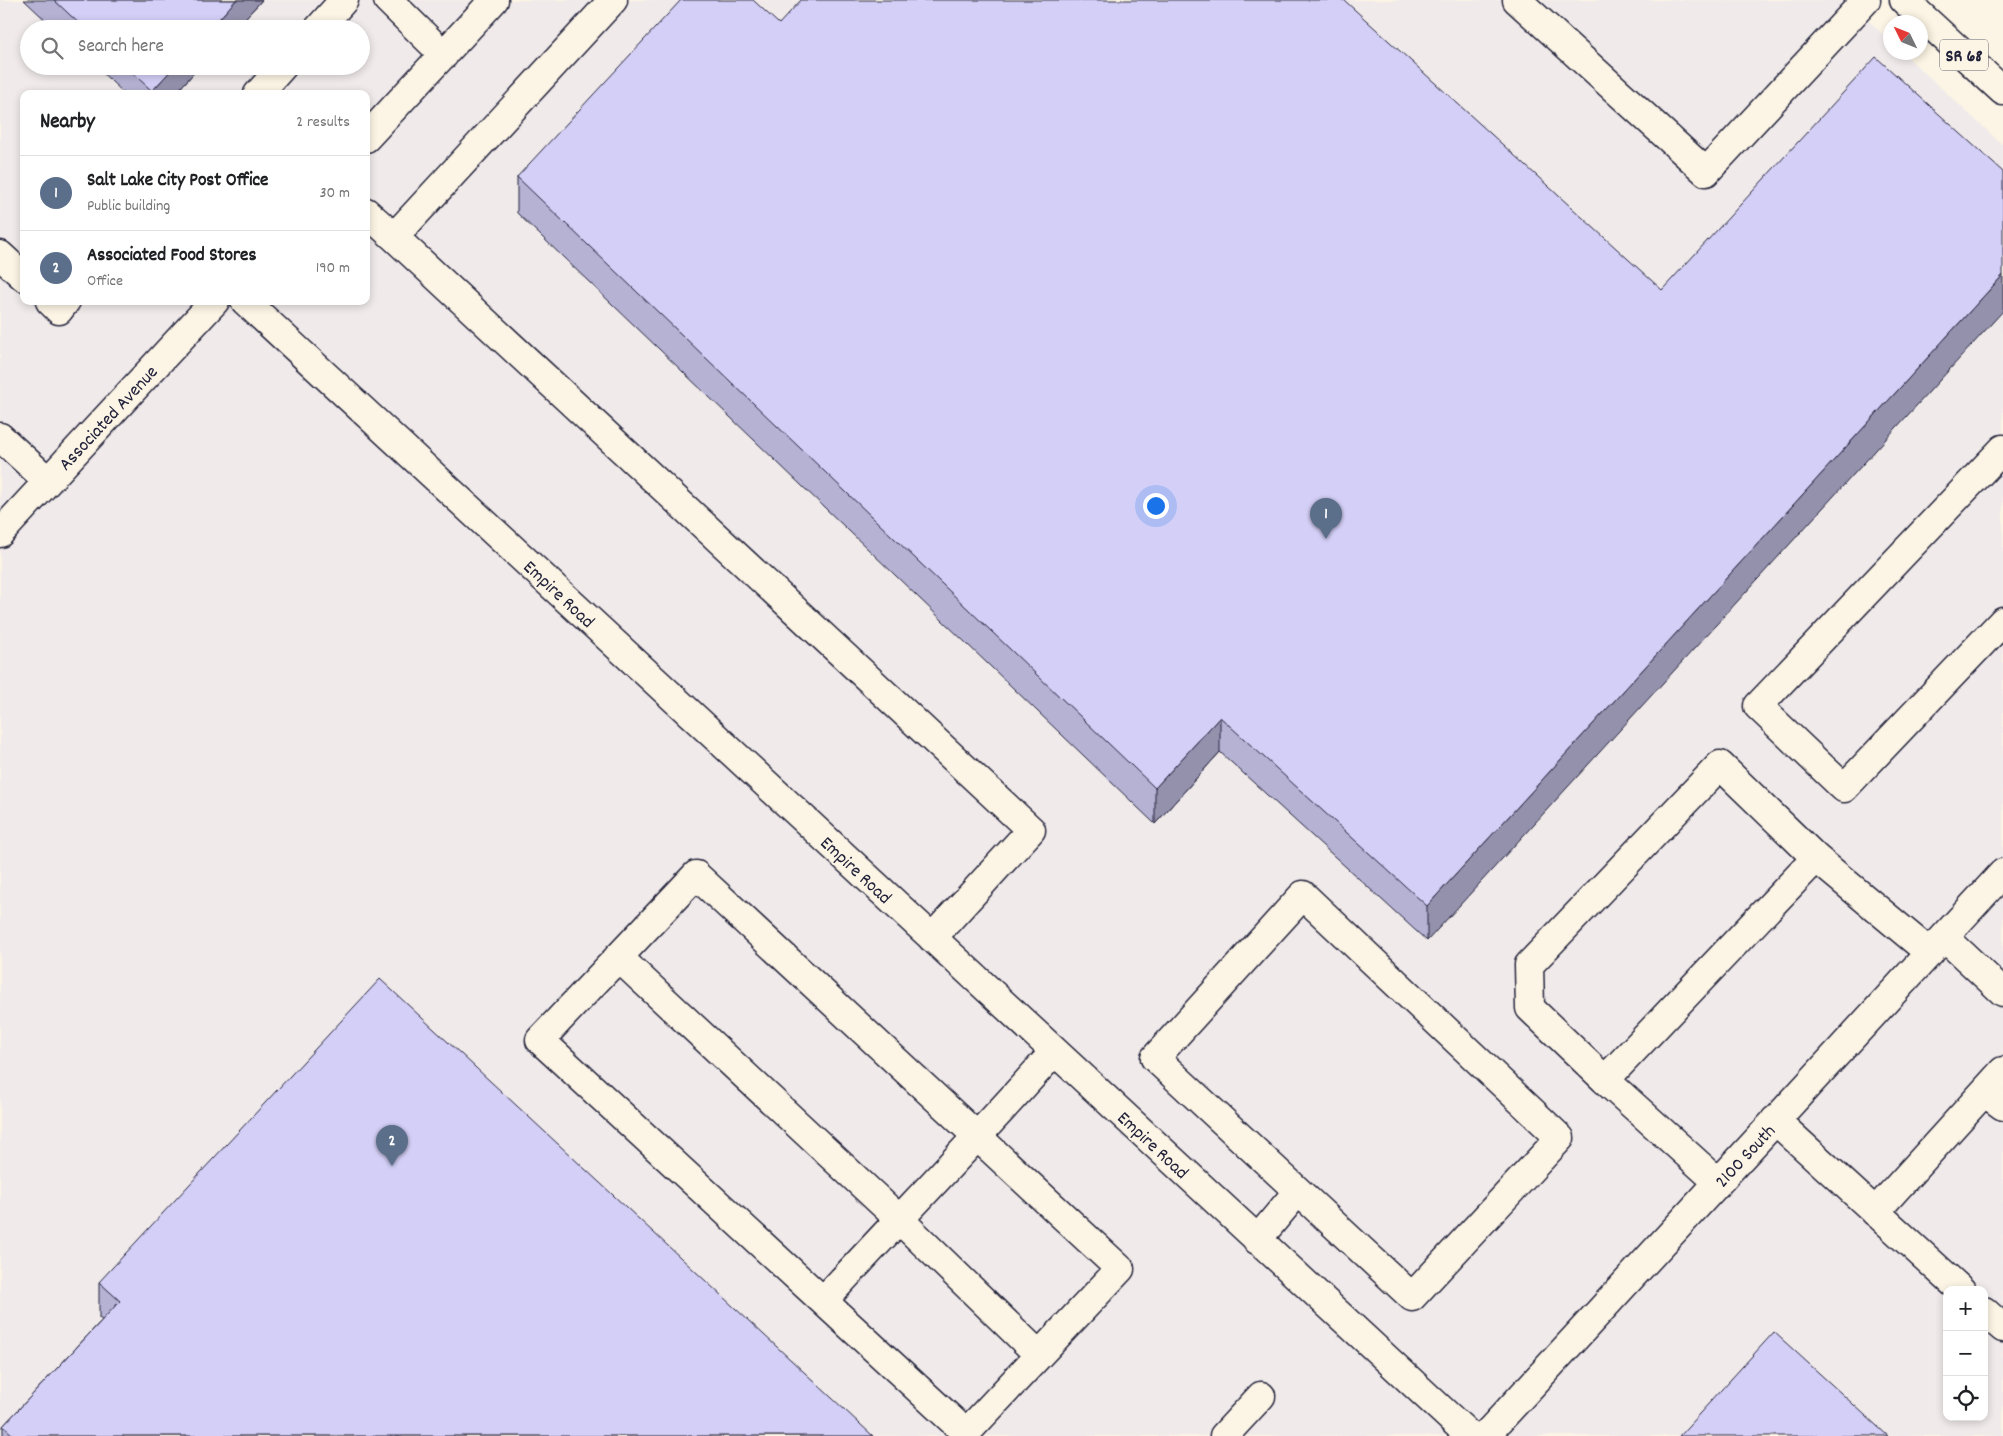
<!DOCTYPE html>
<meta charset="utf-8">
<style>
body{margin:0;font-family:Dekko,sans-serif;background:#f2f2f2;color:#202124}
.controls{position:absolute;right:15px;bottom:15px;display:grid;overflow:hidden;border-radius:10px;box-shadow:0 2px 8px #0003}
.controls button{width:45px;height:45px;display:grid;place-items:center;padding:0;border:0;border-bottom:1px solid #e0e0e0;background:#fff;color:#202124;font:25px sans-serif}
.compass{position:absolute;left:1883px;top:15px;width:45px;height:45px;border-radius:50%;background:#fff;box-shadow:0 2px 8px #0003;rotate:313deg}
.you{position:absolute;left:1155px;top:505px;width:18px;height:18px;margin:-12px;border:4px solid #fff;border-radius:50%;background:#1a73e8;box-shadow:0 0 0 8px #1a73e833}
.badge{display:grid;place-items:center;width:32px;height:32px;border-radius:50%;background:#b45309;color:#fff;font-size:16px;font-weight:700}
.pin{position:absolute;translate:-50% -41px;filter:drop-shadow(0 1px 2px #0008)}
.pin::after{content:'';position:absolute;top:26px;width:18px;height:15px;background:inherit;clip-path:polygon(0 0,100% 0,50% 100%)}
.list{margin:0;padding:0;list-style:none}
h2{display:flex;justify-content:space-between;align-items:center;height:65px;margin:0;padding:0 20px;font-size:21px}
h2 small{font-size:16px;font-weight:400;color:#757577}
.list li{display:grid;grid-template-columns:32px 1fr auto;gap:15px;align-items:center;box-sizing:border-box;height:75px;padding:0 20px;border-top:1px solid #e0e0e0}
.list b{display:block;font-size:19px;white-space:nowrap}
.list p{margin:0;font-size:16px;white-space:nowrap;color:#757577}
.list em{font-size:16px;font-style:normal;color:#757577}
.icon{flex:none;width:28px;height:28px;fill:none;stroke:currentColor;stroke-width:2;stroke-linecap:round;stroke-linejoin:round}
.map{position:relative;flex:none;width:2003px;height:1436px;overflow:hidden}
.search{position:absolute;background:#fff;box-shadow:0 2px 8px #0003;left:20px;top:20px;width:350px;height:55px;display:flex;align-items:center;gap:12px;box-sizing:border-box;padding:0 18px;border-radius:28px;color:#757577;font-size:19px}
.panel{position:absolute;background:#fff;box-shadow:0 2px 8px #0003;left:20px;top:90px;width:350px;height:215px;border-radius:10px}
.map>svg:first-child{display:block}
.built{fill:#f0eaea;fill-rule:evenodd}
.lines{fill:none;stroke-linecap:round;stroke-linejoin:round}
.minor-casing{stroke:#22223b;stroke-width:31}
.major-casing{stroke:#22223b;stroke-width:31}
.minor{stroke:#fcf5e5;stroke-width:28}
.major{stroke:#fcf5e5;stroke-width:28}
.wall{fill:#b5b2d4;stroke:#22223b}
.shaded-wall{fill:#9491ad;stroke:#22223b}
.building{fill:#d3cff7;stroke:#22223b}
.labels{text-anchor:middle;stroke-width:4;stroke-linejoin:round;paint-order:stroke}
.shield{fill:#fcf5e5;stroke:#63616e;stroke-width:1}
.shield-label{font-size:18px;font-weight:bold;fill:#22223b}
.street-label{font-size:19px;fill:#22223b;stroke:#fcf5e5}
</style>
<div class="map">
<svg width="2003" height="1436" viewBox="0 0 2003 1436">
<rect width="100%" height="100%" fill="#fcf5e5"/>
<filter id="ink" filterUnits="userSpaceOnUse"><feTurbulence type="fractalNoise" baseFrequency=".02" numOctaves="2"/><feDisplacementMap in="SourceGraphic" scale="10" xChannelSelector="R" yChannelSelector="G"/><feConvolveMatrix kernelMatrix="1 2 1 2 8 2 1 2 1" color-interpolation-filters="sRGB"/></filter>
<g filter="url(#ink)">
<path class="built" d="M0,0H1847L1890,41V52L1903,53L2003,145V1436H0ZM29,29H361V66H29ZM24,94H366V301H24ZM1947,1290H1984V1417H1947Z"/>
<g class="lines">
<defs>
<path id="minor" d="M388,0L444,55
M613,0L394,237L1031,830L932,938
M1517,0L1706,172L1866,0
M318,29L344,0
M258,94L283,66
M366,138L494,0
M366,212L394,237
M0,255L24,277
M50,301L59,310L66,301
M245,301L1470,1436
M0,437L48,481
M2003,449L1758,706L1844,788L2003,621
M0,533L215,301
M1944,937L2003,992
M618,957L899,1219L1039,1355
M1605,1080L1816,858
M1984,1092L2003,1106
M1775,1120L1961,1290
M1718,1182L1605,1080L1530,1008L1529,965L1720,765L1816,858L1930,953
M1875,1212L2003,1071
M1257,1240L1298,1191L1155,1058L1303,895L1560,1138L1412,1297L1298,1191
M823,1301L540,1040L696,875L1120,1269L966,1433L823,1301C900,1218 979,1136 1054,1052
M1984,1311L2003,1328
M1224,1436L1261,1396
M1485,1436L2003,873"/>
<path id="major" d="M1904,0L2003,91"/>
</defs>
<use href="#minor" class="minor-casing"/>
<use href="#major" class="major-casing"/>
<use href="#minor" class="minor"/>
<use href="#major" class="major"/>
</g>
<path class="wall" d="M24,0H262L235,29H55Z
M779,24L1662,290L1427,941L1220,752L1155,824L517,213V177Z
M95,66H200L175,94H125Z
M99,1282L873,1436H3V1426L102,1320L99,1318Z"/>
<path class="shaded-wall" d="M236,0H262L235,29H210Z
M175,66H200L175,94H152V91Z
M2003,275V311L1427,941V906Z
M1220,717V752L1155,824V788Z"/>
<path class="building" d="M54,0H236L210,29H85Z
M681,0H753L779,24L801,0H1344L1662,290L1876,57L2003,172V275L1427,906L1220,717L1155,788L517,177Z
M125,66H175L152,91Z
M380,979L873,1436H14L3,1426L120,1301L99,1282Z
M1774,1332L1888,1436H1679Z"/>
</g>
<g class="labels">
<rect class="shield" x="1940" y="39.5" width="48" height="31" rx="4"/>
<g class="shield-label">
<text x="1964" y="61">SR 68</text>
</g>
<g class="street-label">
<text transform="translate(107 417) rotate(-47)" y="7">Associated Avenue</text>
<text transform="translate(560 593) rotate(43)" y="7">Empire Road</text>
<text transform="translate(857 869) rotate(43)" y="7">Empire Road</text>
<text transform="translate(1154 1144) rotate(43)" y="7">Empire Road</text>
<text transform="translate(1744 1155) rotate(-47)" y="7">2100 South</text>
</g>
</g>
</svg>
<div class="controls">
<button>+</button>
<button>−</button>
<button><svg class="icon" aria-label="locate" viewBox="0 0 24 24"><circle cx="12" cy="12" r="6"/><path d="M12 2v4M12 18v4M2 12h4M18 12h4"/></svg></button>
</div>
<svg class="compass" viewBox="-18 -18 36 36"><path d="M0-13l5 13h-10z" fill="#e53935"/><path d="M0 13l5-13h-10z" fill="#757577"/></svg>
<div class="you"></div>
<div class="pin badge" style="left:1326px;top:539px;background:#5c6f8a">1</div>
<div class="pin badge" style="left:392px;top:1166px;background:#5c6f8a">2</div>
<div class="search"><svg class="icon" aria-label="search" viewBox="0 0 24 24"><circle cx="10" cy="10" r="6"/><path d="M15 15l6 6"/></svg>Search here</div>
<section class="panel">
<h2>Nearby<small>2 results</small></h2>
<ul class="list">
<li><span class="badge" style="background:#5c6f8a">1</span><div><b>Salt Lake City Post Office</b><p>Public building</p></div><em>30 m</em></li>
<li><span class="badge" style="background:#5c6f8a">2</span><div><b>Associated Food Stores</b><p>Office</p></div><em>190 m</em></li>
</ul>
</section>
</div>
